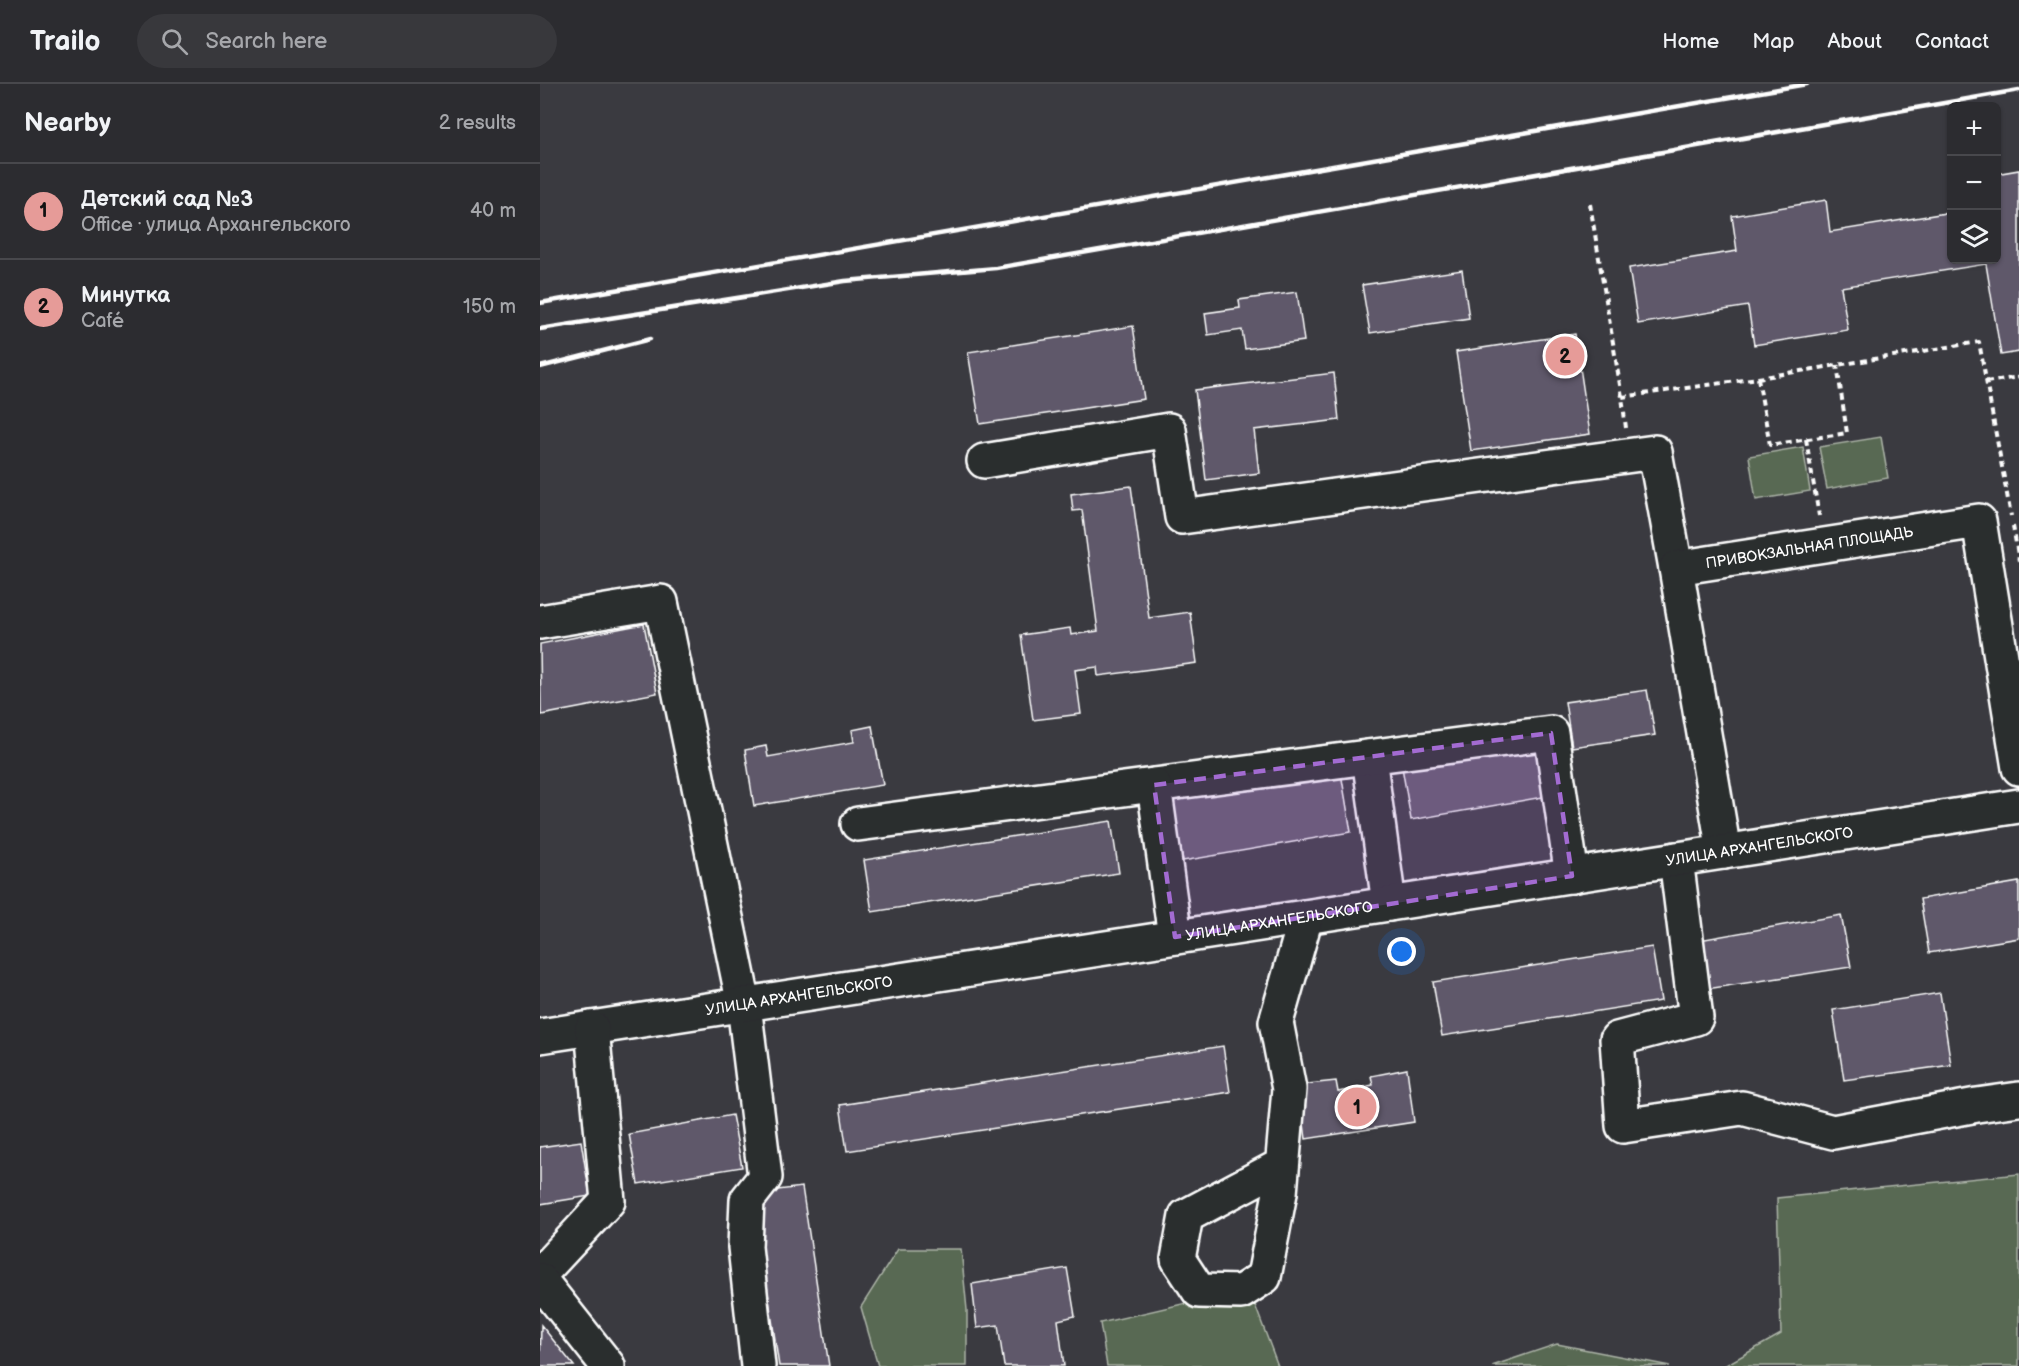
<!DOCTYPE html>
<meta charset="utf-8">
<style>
body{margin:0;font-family:"Balsamiq Sans",sans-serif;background:#38383c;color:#f1f3f6}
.controls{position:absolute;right:18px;top:18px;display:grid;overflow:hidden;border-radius:9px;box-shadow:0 2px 4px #0004}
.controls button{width:54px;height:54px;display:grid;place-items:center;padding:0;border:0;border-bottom:2px solid #48484c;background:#2c2c30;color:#f1f3f6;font:30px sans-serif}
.you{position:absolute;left:862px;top:868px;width:21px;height:21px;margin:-15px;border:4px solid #fff;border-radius:50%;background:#1a73e8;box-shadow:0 0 0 9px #1a73e833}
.badge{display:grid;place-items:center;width:39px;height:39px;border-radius:50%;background:#e69b98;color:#111;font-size:20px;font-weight:700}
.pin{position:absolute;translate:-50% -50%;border:3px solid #fff;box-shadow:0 2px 6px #0006}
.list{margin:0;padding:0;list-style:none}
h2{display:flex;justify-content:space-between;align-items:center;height:78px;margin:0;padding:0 24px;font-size:26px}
h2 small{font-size:20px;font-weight:400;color:#a6a7ab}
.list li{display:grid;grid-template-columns:39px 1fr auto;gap:18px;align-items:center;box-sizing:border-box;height:96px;padding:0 24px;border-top:2px solid #48484c}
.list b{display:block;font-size:22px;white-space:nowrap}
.list p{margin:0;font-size:20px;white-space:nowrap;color:#a6a7ab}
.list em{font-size:20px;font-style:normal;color:#a6a7ab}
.icon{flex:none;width:33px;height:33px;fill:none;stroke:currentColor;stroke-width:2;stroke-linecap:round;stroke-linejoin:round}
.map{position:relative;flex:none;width:1479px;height:1282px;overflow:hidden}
header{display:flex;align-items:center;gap:36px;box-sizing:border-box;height:84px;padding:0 30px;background:#2c2c30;border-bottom:2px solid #48484c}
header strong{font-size:28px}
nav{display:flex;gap:33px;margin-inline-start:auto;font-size:21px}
.search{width:420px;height:54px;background:#38383c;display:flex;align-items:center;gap:15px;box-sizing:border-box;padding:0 21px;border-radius:33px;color:#a6a7ab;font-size:22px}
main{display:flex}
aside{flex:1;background:#2c2c30}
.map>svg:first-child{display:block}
.green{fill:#596952;stroke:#acb4a8;stroke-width:1.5}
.building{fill:#5f596b;stroke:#fff;stroke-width:1.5}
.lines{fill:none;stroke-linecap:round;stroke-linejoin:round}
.minor-casing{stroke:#fff;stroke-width:38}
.path{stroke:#fff;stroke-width:4;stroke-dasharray:6 4.5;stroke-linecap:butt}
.minor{stroke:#2a2d2e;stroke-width:33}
.rail{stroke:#fff;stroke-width:4.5}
.marked{fill:#a36bd2;fill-opacity:0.2;stroke:#a36bd2;stroke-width:4.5;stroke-dasharray:12 8;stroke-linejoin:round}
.labels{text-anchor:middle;stroke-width:4.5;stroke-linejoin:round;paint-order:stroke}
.street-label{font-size:15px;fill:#fff;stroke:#2a2d2e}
</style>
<header>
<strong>Trailo</strong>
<div class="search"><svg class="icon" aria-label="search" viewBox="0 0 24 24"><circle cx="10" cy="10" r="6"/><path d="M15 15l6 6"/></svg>Search here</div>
<nav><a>Home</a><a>Map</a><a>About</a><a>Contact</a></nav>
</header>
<main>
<aside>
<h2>Nearby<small>2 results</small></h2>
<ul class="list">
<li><span class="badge">1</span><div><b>Детский сад №3</b><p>Office · улица Архангельского</p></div><em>40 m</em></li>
<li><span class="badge">2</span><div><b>Минутка</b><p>Café</p></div><em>150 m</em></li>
</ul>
</aside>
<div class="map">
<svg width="1479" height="1282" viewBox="0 0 1479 1282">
<rect width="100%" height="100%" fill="#3a3a40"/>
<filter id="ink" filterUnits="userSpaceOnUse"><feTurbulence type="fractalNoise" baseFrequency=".0167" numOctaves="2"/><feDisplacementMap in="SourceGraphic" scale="12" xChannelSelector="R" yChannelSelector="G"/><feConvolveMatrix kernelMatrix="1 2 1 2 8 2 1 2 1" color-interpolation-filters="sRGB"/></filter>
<g filter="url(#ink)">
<path class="green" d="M1341,353L1348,394L1287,405L1279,363Z
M1263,363L1270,407L1216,416L1209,372Z
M1479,1090V1282H1184L1241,1250L1237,1114Z
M358,1165H421L427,1226V1282H338L321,1223Z
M664,1215L715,1221L738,1282H567L560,1239Z
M1017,1260L1130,1282H952Z"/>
<path class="building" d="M1479,86V268L1461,271L1446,180L1301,203L1308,246L1214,261L1208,222L1098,240L1089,184L1197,167L1192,132L1286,116L1290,148L1412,128V176H1456V90Z
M922,186L929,234L830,249L822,201Z
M757,208L764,257L705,265L702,246L668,251L665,229L700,224L699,216Z
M593,242L604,315L440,340L428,268Z
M1035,250L1050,350L931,367L916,268Z
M794,289L799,336L714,346L719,389L666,396L655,306Z
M591,402L609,534L650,528L657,579L558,592L557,583L535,586L541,630L493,636L481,551L530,544L531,551L558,547L542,426L533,427L531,410Z
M104,540L117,609L1,631L0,560Z
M1107,606L1115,651L1032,663L1025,618Z
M332,642L343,701L214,722L205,666L226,662L228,673L314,658L312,646Z
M999,659L1009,712L871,736L862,683Z
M801,689L811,748L643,777L632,716Z
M571,737L579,789L332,828L324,776Z
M1479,798V854L1389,869L1380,815Z
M1301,831L1311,883L1167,905L1159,856Z
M1112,863L1121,917L902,952L893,898Z
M1400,909L1411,981L1304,996L1293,926Z
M683,962L690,1008L307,1067L300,1021Z
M867,985L874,1038L766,1055L759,1001L796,997L798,1008L833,1001L831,992Z
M192,1031L202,1083L98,1100L89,1050Z
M41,1057L50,1112L0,1120V1063Z
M262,1103L289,1282H239L213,1109Z
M527,1184L535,1232L518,1236L524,1282H464L458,1241L437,1244L432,1200Z
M1,1241L34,1282H0Z"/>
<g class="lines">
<defs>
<g id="minor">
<path d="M444,377L629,346L642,433L1115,368L1136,484"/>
<path d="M0,538L121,518L204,921L225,1093L207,1116L205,1163L218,1282"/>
<path d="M829,673L849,820"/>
<path d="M614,701L1011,649L1032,792"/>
<path d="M318,740L614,701L635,853"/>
<path id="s1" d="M1184,768L1136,484L1439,437L1479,684"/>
<path d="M1136,775L1156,934L1077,955L1083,1042L1202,1024L1293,1048L1437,1021L1479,1015"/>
<path id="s2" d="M0,952L1479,722"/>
<path d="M742,1081L646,1132L638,1175L659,1207L701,1208L724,1193L740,1109L749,1005L736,938L766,833"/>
<path d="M0,1190L68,1117L52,944"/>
<path d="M0,1196L68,1282"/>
</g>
</defs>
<use href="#minor" class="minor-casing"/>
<path class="path" d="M1050,120L1082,313
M1218,294L1230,361L1307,349L1297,281
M1446,298L1479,293
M1086,344L1082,313L1218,294L1439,258L1471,432
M1266,355L1279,432
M1473,442L1479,477"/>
<use href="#minor" class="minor"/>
<path class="rail" d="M0,219L1267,0
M0,245L305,197L456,184L1479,6
M0,283L110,255"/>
</g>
</g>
<path class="marked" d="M1011,649L1032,792L635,853L614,701Z"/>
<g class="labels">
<g class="street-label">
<text dy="5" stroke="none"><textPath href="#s1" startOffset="423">ПРИВОКЗАЛЬНАЯ ПЛОЩАДЬ</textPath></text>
<text dy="5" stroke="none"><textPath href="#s2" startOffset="1234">УЛИЦА АРХАНГЕЛЬСКОГО</textPath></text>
<text dy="5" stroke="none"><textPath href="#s2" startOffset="748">УЛИЦА АРХАНГЕЛЬСКОГО</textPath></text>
<text dy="5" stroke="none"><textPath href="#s2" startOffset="262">УЛИЦА АРХАНГЕЛЬСКОГО</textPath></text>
</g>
</g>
</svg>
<div class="controls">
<button>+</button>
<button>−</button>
<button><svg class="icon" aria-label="layers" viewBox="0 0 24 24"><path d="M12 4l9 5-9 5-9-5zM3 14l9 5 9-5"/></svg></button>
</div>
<div class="you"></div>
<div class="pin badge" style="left:817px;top:1023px">1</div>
<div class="pin badge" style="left:1025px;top:272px">2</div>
</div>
</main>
